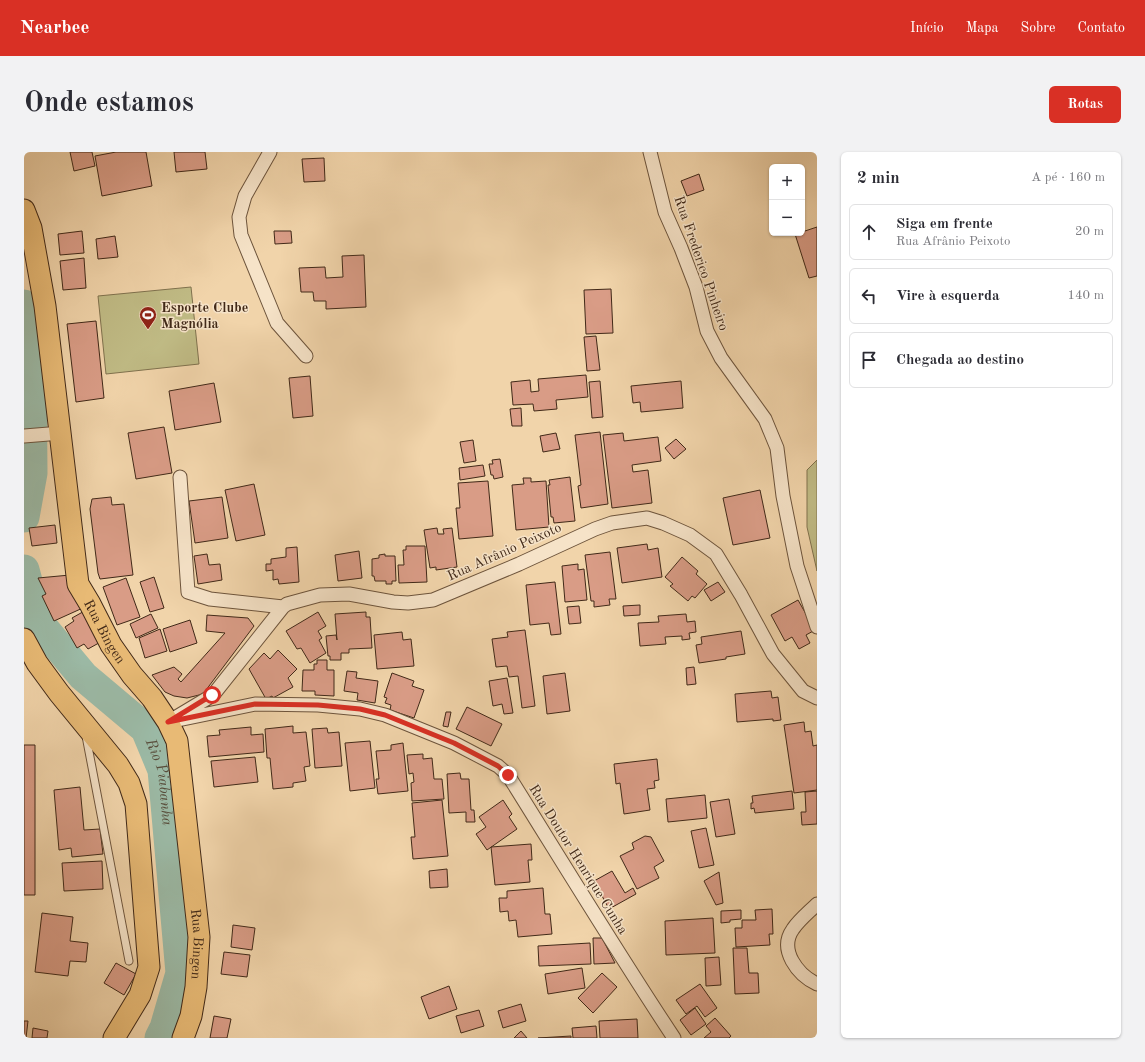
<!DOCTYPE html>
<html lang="pt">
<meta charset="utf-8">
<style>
body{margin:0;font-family:"Old Standard TT",serif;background:#f2f2f3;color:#2b2b33}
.controls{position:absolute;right:12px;top:12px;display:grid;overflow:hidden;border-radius:6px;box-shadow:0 1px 3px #0004}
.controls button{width:36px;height:36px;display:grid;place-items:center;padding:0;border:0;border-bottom:1px solid #e1e1e2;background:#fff;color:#2b2b33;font:20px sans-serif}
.stop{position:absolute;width:12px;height:12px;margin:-9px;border:3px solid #d93025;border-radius:50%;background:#fff}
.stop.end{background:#d93025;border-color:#fff;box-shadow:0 1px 4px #0008}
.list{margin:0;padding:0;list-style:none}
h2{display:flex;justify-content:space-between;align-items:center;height:52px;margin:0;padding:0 16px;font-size:17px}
h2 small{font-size:13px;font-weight:400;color:#7c7c81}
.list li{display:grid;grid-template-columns:26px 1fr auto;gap:12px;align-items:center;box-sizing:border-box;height:56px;margin:0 8px 8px;padding:0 8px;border:1px solid #e1e1e2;border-radius:6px}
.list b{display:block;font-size:15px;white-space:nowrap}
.list p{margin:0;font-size:13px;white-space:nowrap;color:#7c7c81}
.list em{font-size:13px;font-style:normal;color:#7c7c81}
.icon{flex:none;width:22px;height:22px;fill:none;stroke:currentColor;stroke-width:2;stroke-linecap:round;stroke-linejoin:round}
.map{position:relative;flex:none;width:793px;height:886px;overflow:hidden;border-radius:6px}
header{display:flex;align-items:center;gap:24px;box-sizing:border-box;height:56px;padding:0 20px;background:#d93025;color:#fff}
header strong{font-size:19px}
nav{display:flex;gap:22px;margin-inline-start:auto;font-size:14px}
.intro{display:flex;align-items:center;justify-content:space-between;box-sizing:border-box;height:96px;padding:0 24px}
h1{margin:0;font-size:28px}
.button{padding:10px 18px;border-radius:6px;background:#d93025;color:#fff;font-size:14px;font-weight:700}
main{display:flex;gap:24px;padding:0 24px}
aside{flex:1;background:#fff;border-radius:6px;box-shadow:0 1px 3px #0004}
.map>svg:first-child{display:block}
.green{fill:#c0bb85;stroke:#80724e}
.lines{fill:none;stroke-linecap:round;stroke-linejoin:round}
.river{stroke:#9bb9a5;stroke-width:31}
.building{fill:#d99c86;stroke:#412918}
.lane-casing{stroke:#6d543c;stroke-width:9}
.street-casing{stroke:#6d543c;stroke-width:15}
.primary-casing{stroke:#412918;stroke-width:23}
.lane{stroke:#f6e3c8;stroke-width:7}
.street{stroke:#f6e3c8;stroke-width:13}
.primary{stroke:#e8ba75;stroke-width:21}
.route{stroke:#d93025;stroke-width:5}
.labels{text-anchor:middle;stroke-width:3;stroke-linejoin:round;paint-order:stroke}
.street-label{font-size:14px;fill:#412918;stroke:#f6e3c8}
.poi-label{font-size:14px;font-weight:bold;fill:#412918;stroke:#f6e3c8;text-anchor:start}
.water-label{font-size:15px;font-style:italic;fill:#584d3b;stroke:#f6e3c8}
</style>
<header>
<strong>Nearbee</strong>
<nav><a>Início</a><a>Mapa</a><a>Sobre</a><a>Contato</a></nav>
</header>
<div class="intro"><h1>Onde estamos</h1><a class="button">Rotas</a></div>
<main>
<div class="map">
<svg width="793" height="886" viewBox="0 0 793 886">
<rect width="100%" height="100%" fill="#f1d4aa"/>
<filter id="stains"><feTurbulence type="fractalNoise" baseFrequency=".005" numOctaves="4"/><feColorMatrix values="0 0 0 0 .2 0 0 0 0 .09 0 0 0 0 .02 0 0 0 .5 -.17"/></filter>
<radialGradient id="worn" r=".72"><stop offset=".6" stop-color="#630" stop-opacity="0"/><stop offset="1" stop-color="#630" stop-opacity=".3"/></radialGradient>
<path class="green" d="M167,135L175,212L82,222L74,144Z
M793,308V419L783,375V318Z"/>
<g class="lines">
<g class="river">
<path d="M0,153L7,193L8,321L0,365"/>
<path id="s1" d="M0,418L14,470L59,524L122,577L139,618L157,821L141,876L136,886"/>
</g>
</g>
<path class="building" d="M46,0H68L71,14L50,19Z
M92,0H122L128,34L78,44L71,4Z
M150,0H181L183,17L152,20Z
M300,6L301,29L280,30L278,7Z
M675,22L680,38L663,44L657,29Z
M793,75V124L785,126L771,82L778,81V80Z
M58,79L60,101L36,103L34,82Z
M250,79H267L268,91L251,92Z
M91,84L94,105L74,107L72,87Z
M340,103L342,155L302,157V149H290L289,140H277L275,116L301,115L302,126L319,125L318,104Z
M60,106L62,136L39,138L36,109Z
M587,137L589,181L562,182L560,138Z
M72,169L80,246L52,250L43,172Z
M572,184L576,218L563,219L560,185Z
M562,223L564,245L532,248L533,257L510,259L509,252L489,253L487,230L506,228L507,240L515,239L514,227Z
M286,224L289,264L269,266L265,226Z
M576,229L579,265L568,266L565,230Z
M657,229L659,256L617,260L616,250L609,251L607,234Z
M190,231L197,270L151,278L145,239Z
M497,256L498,274H488L486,257Z
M140,275L148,321L112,327L104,281Z
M576,280L584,352L557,356L554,334L557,333L551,283Z
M532,281L536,297L519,300L516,284Z
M599,281L600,289L634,285L637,309L608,313L609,320L624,318L628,351L588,356L579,283Z
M652,287L662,297L650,307L641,296Z
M449,288L452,309L440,311L436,290Z
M476,307L479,325L470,327L469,323H467L465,312H469L468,308Z
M459,313L461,324L436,328L435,316Z
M546,325L551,369L530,371L529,365H527L524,333H526L525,328Z
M499,326H507V330L522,329L525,375L492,378L488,333L500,332Z
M464,329L469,384L435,387L432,356H436L434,331Z
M230,332L241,383L212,389L201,338Z
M736,338L746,386L709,393L699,346Z
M87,345L88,353L100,352L109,423L76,427L74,421L66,357L68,347Z
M198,345L204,386L171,391L165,349Z
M31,373L33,391L8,394L5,376Z
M413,376L414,382H420L419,377L428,376L433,415L412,418V415L406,416L400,378Z
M623,392L624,398L634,396L638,425L598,431L593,396Z
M382,394H401L403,430L375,431L374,413H380L379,398H382Z
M273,395L275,430L255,432L254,427L249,428V418L242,419V412H247V407L262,405V396Z
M335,399L338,426L314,429L311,403Z
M586,400L592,447H585L586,453L570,455V449H567L561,403Z
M183,402L185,413L196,412L198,428L174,432L170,404Z
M361,402V404H371L372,429H368V432H362V429H351L350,424H348V407L355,406V403Z
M658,405L674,419L672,422L683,432L671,446L668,444L664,449L646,434L649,432L641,425Z
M554,412V418L560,417L563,448L541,450L538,414Z
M46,423L61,455L30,469L18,444L22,442L14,426Z
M130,425L140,456L126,460L116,430Z
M102,426L116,465L93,473L79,435Z
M531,430L537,482L527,483L525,471L506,473L502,433Z
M694,430L701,440L687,449L680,438Z
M774,448L791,478L782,483L786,491L775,497L768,485L761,489L747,463Z
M616,453V463L600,464L599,454Z
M555,454L557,471L545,472L543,455Z
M64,457L82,487L64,497L60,492L53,496L41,475L50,469L48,466Z
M294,460L302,474L294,479L298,486L295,488L302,501L286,511L277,496L273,497L262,479Z
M342,460V465H346L348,496L325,497V501H317V508H306V504H304L302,484L312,483L313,488L311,462Z
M127,462L134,476L112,486L106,472Z
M662,462L663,470L671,469L672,480L665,481L666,487L658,488V484L641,485L642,492L616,494L614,471L635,470L634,464Z
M183,463L224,466L230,474L179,542L163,546L150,544L141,540L128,523L150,515L158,522L154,527L157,530L201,481L182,479Z
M166,468L173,491L146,500L139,477Z
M136,477L143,499L121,506L115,486Z
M501,478L511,554L498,556L494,524L485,525L483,514L472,515L468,487L484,485L483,480Z
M717,479L721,502L702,505V507L675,511L672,493L678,492L677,485Z
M378,480L379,488L387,487L390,514L353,517L350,483Z
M254,498L273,517L264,526L269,535L249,546L248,544L242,547L225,517L240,501L246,507Z
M293,508H303V518H310V544L291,543V539H278L279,518H290V512H293Z
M670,515L672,532L663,533L662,516Z
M323,519L333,520L332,526L354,529L351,551L333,548L334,541L320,539Z
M368,521L390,529L388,534L400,538L390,566L366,558L367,553L361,551L363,546L360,545Z
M541,521L546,559L523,562L519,524Z
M483,526L489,561L480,562L478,552L469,554L465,529Z
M747,539L748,546L754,545L757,568L749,569V567L713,570L711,542Z
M443,555L478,572L467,594L432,577Z
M422,560H427L424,575L419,574Z
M780,570L781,580L787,579L789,594L793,593V638L770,641L760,573Z
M269,574V581L282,580L286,614L280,615L282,629L269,631V635L249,637L246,606H243L241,577Z
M227,575V583L239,582L240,600L185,605L183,584L196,583L195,578Z
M303,576L304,581L315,580L318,614L291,616L288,577Z
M346,589L351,636L326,639L321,591Z
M379,591L384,639L354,642L352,627H355L352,599L367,598V593Z
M0,593H11V743H0Z
M399,602V607L408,606L410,627H418L420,647L388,649L387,631L390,630L389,621L385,622L383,603Z
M231,605L234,630L190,635L187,609Z
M633,607L635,628L630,629L631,636L623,637L626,658L600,662L596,631L592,632L590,612Z
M436,621L437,627H445L447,658H450L451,670H442V660L425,661L423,622Z
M56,635L60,678L76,677L79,702L48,705L47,696L35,698L30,638Z
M768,639L770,657L731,661L730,656L727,657V651H729L728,644Z
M793,639V672L778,673L777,660H782L781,640Z
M681,643L683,666L644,670L642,647Z
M705,647L711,682L692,685L686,650Z
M418,648L424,704L389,707L387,685H391L388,651Z
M479,648L488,662L485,665L493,677L463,698L452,682L462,675L455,665Z
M682,676L690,713L675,716L667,679Z
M621,684L627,685L640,709L630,715L635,726L613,737L596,704L610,697L608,691Z
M507,692L508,708H504L506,730L471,733L467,695Z
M78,709L79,737L40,739L38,711Z
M423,717L424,735L406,736L405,719Z
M588,719L601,741L609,736L612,742L585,757L570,729Z
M695,720L699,751L692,753L680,729Z
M519,736L521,762H526L528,782L494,785L492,768L485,769L484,759L476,760L475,746H483V739Z
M748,757L749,782H745L746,793L712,795L711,776H718V768H732L731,758Z
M717,758V767L706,768V770L697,771V759Z
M18,761L49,765L46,789L64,791L62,810L46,809L44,824L11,820Z
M689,766L691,801L642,803L641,769Z
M209,773L231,776L228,798L207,795Z
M569,786H578L591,811L570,812Z
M566,791L567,812L515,814L514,794Z
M709,796H723L725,821H734L735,841L711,842Z
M200,800L226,803L223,825L197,822Z
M695,805L697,833L682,834L681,806Z
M92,811L112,822L100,843L80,831Z
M558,816L561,836L524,842L521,822Z
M578,821L593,835L569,861L554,846Z
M676,832L693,856L681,865L673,854L662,862L652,848Z
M425,834L433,857L405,867L397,845Z
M497,852L502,869L479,876L474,859Z
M671,856L682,872L667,883L656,868Z
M455,858L460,874L437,881L432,864Z
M190,864L207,867L203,886H186Z
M691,866L707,884L705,886H680L687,880L682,874Z
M613,867L614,886H576L575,869Z
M0,869H4L2,886H0Z
M572,874L573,886H549L548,876Z
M9,876L24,879L23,886H8Z
M497,879L503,886H490Z
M547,884V886H514Z"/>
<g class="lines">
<defs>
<path id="lane" d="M62,584L105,809"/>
<path id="street" d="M246,0L221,44L215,65L217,83L253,171L282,204
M626,0L641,60L657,96L672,135L683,179L697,206L741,267L753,296L759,344L773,414L793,475
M0,284L37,281
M156,325L164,440L186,447L259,455
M154,568L231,552L294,553L336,557L361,563L430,591L474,614L484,623C539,711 593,800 650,886
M144,570L189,543L259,455L263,452L296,443L325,442L369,450L384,451L409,448L495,412L571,377L588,371L623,366L639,371L666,383L692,402L717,443L749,502L779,539L793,546
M793,752C785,760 775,768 769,777C754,798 774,823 793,832"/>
<g id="primary">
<path id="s2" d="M0,58L7,76L21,154L54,432L66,452L87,493L108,523L128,546L144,570L153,589L175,785L172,835L167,864L159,886"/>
<path d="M0,487L13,511L35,541L94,613L105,631L112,652L125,815L116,843L90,886"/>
</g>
</defs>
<use href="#lane" class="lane-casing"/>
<use href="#street" class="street-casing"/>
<use href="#primary" class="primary-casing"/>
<use href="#lane" class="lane"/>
<use href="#street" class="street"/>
<use href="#primary" class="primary"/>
</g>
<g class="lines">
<path class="route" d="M188,543L144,570L231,552L294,553L336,557L361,563L430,591L474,614L484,623"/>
</g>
<defs>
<symbol id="stadium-pin" viewBox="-11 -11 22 30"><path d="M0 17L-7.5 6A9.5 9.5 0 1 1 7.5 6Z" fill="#8f2418" stroke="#f6e3c8"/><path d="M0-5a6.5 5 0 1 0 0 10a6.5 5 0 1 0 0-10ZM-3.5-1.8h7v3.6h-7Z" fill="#fff"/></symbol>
</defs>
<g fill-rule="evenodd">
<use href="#stadium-pin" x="114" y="153" width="20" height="27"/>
</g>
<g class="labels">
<g class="street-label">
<text transform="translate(678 111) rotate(71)" y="5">Rua Frederico Pinheiro</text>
<text transform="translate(480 399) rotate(-24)" y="5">Rua Afrânio Peixoto</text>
<text dy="5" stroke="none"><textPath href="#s2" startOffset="433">Rua Bingen</textPath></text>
<text transform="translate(555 707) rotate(58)" y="5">Rua Doutor Henrique Cunha</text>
<text dy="5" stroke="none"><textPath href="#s2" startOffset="769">Rua Bingen</textPath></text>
</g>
<g class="poi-label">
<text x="137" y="160">Esporte Clube<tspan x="137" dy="16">Magnólia</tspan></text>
</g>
<g class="water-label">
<text dy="5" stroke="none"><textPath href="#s1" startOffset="262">Rio Piabanha</textPath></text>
</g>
</g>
<rect width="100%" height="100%" filter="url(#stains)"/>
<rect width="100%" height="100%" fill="url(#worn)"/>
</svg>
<div class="controls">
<button>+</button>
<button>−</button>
</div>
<div class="stop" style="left:188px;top:543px"></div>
<div class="stop end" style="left:484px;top:623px"></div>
</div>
<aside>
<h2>2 min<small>A pé · 160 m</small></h2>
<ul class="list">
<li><svg class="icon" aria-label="ahead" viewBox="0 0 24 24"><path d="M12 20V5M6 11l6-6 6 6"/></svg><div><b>Siga em frente</b><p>Rua Afrânio Peixoto</p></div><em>20 m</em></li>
<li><svg class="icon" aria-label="left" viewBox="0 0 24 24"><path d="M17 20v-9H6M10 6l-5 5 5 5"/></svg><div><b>Vire à esquerda</b></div><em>140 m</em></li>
<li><svg class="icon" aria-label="arrive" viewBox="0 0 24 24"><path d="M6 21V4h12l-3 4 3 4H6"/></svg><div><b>Chegada ao destino</b></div></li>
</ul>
</aside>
</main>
